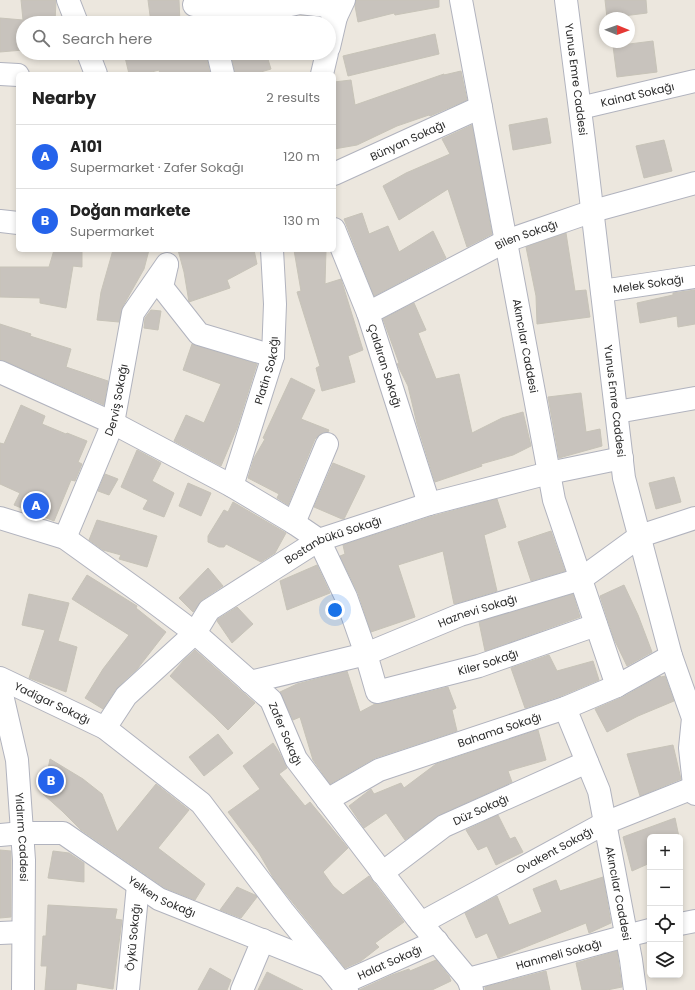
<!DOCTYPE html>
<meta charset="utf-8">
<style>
body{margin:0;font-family:Poppins,sans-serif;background:#f2f2f2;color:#222}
.controls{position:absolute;right:12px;bottom:12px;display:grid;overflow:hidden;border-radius:6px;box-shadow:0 2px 6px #0003}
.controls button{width:36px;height:36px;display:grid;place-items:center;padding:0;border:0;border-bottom:1px solid #e0e0e0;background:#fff;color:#222;font:20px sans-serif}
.compass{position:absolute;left:599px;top:12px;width:36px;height:36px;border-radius:50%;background:#fff;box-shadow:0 2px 6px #0003;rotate:91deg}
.you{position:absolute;left:335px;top:610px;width:14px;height:14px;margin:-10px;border:3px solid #fff;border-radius:50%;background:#1a73e8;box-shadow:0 0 0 6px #1a73e833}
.badge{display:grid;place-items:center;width:26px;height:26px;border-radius:50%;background:#2563eb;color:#fff;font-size:13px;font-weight:700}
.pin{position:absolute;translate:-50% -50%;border:2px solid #fff;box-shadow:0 1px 4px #0006}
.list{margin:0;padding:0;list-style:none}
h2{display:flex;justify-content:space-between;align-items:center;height:52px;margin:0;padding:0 16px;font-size:17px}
h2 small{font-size:13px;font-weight:400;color:#767676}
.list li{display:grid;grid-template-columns:26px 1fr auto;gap:12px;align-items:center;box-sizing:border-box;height:64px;padding:0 16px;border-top:1px solid #e0e0e0}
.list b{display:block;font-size:15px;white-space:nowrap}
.list p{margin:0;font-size:13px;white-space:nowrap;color:#767676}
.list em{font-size:13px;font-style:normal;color:#767676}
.icon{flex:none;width:22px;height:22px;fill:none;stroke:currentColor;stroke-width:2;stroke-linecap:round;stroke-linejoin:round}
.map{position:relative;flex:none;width:695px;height:990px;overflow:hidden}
.search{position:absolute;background:#fff;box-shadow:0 2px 6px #0003;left:16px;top:16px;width:320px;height:44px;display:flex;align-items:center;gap:10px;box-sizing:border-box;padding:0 14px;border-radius:22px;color:#767676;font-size:15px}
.panel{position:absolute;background:#fff;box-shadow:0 2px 6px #0003;left:16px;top:72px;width:320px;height:180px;border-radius:6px}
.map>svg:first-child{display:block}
.building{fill:#c8c3bd;stroke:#c7c3b8}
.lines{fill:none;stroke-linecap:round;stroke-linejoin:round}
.minor-casing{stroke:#b1b3be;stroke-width:24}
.minor{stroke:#fff;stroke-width:22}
.labels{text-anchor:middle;stroke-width:3;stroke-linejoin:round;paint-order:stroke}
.street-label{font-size:11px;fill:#2b2b2b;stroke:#fff}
</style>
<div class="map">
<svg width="695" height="990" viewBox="0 0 695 990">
<rect width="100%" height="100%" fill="#ece7de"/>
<path class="building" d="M21,0H56L55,23H23V50L0,52V18L23,20Z
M148,0H179L180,23H151Z
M356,0H439V7L395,15L394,13L358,22L355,6Z
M605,0H646L647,13L607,18Z
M301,16H306L307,23H266Z
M435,34L439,54L348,76L343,56Z
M653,41L657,72L617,77L613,46Z
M124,53H206L210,74H160L159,70L144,74H129Z
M231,53H266L271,69L254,74H235Z
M461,71L467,100L430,116L429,115L397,126L357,145L334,149V82L351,80L355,105L444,74V75Z
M547,118L551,143L513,150L509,125Z
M472,125L492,234L467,247L448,189L399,220L383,186L406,173L450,154L442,139Z
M664,140L672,171L644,178L636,146Z
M362,213L369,234L388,226L399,252L433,231L446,258L374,296L344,219Z
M566,233L575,291L586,290L590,317L537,324L536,296L526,247Z
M54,250H82V267L73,266L66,308L40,303V298L0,297V267H49Z
M113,250H149L144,269L123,306L119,322L97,320L101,292Z
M178,250H254L257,264L227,280L230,288L189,302L184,272Z
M294,250H326L325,284L341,279L363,350L348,356L355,382L322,391L316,368L320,366L297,292L301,291Z
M695,290V324L678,327L677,316L640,323L637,303L673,295V293Z
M414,303L426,330L418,333L436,379L459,374L472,433L502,418L523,412L531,446L513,455L481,464L482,466L435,482L417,424L408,386L397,364L399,363L383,319Z
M151,310L161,311L158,330L144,328L145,318Z
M0,324L31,334L30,336L71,349L66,367L108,381L104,405L5,361L0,360Z
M192,344L257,364L237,428L221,466L174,441L186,415L204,423L221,384L183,370Z
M291,378L315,390L301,419L329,430L328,432L320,434L315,439L288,505L277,498L279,494L248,478L254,458L265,439L263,438Z
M581,393L586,432L600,429L602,446L559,458L548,397Z
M21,405L45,416L42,424L66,434L67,433L87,441L78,462L82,464L75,481L71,480L54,521L14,505L20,493L0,484V443L4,444Z
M137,450L161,463L152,481L174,493L164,517L143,509L148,500L121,487Z
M333,463L365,476L344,519H342L314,507Z
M105,474L118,479L109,495L98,491Z
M674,477L681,502L656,509L649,483Z
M188,483L211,493L201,516L179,506Z
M497,499L506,527L484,535L497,591L454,604L443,551L398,565L415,617L371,632L358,593L340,556L345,554L343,545L433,516Z
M233,502L286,533L275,553L261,562L226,544L224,547H219L208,542V536L224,510L228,512Z
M97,520L157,536L147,567L119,559L121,555L103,550L89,540Z
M551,531L565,571L531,581L518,542Z
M317,565L330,593L287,610L280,581Z
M208,568L223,586L202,600L193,612L179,598Z
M87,575L137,606L136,608L166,632L138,668L116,689L103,709L85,698L103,669L129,635L72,599Z
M624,585L638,615L652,652L627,666L614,639L600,596Z
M29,594L69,603L58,641L77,647L66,692L29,678L45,630L22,625Z
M573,594L580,617L485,651L479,622Z
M237,607L253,624L232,643L217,621L218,619Z
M195,650L255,703L228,730L214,716L170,676L183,661Z
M549,655L557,671L593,661L599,680L561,696L525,708L511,668Z
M347,671L360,712L375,704H380L448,687L456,708L452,710L457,731L375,758L330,784L313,760L300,717L293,720L280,692L297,684Z
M660,676L661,677L665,676L674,701L638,716L607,732L595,709L623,697Z
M538,730L546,760L508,771L512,782L439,815L405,840L386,813L364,828L349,806L371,789L374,794L401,783L404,788L436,764Z
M218,734L233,753L204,776L189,757Z
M273,743L279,752L287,768L279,774L305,806L310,802L348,848L323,872L333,886L343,895L369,876L404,922L375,943L379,947L361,961L345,968L274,879L259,853L228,812L260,789L243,766Z
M673,745L681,779L640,796L627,754Z
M50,759L83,779L102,794L117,832L156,784L189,810L158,848L205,884L195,900L165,888L81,830L62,811L43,794Z
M498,815L510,839L515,837L523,852L496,865L487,846L478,850L466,830Z
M675,818L679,837H650V863L632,871L623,837Z
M0,850L11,851V917L0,918Z
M53,851L69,853L84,863V882L48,878Z
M603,877L611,923L589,933L586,923L498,958L487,933L476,938L465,913L497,896L509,925L542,912L533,889L556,880L560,891Z
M237,887L255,895L257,897L241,918L220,910Z
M48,905L117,909L115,919L122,920L113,989L77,983L76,990H45L47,966H41L43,936H46Z
M617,951L622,987L607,990H582L576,963Z
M436,960L449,976L451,981L432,990H359L392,975L409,969L410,971Z
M210,968L231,980L227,990H198Z
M546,971L550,990H485V987Z
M267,972L303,990H258Z"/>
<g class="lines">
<defs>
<g id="minor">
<path d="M68,0L77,23"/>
<path id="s1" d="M461,0L554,500L617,686"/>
<path id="s2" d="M566,0L584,141L624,478L671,656L693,718L690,748L695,794"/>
<path d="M194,5L262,11L300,3L326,6L336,17"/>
<path d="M329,47L336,17L344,0"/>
<path d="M88,53L96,74"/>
<path d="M218,53L223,74"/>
<path d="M0,74L18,75"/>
<path d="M322,74L327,53"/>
<path id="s3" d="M580,108L695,81"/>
<path id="s4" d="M334,174L481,107"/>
<path d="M0,221L18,223"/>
<path id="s5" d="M334,229L368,313L429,504"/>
<path d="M167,265L162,287L199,334L273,356"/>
<path id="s6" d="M602,291L695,277"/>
<path id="s7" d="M368,313L506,241L593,211L695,183"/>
<path id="s8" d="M0,372L113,423L232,486L294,523L319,540L346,597L366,654L377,692L479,666L596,625"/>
<path d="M617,412L695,398"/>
<path id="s9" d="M232,486L273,356L275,304L272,250"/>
<path id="s10" d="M0,518L65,538L147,597L195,633L271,700L296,759L417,918L468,979L472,990"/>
<path d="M294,523L327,444"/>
<path id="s11" d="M65,538L113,423L133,313L167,264"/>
<path id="s12" d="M0,678L105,728L201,803L283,911L347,990"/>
<path id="s13" d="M250,682L366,654L460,615L581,579L640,536L695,518"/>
<path id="s14" d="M0,686L17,760L24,860L23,990"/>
<path id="s15" d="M565,708L599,791L631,960L635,990"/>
<path id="s16" d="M105,728L126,696L195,633L209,610L319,540L429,504L549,473L622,458"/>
<path id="s17" d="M327,800L379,770L565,708L617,686L671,656"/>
<path id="s18" d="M0,835L22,833H63L159,899L327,966"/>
<path id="s19" d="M382,873L444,826L587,762"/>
<path id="s20" d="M421,923L605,823L693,788"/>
<path d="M680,924L695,921"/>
<path d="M0,933L23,932"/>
<path id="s21" d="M468,979L626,936L650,930"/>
<path id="s22" d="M343,983L437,941"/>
<path id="s23" d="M128,990L138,885"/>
<path d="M242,990L263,940"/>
</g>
</defs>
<use href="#minor" class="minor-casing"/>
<use href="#minor" class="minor"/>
</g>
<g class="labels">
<g class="street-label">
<text dy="4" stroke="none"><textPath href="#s2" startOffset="80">Yunus Emre Caddesi</textPath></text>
<text dy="4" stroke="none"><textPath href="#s3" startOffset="59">Kainat Sokağı</textPath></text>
<text dy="4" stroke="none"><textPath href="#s4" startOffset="81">Bünyan Sokağı</textPath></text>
<text dy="4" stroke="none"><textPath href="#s7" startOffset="177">Bilen Sokağı</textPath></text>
<text dy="4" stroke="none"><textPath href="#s6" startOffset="47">Melek Sokağı</textPath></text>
<text dy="4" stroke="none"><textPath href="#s1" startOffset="352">Akıncılar Caddesi</textPath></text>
<text dy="4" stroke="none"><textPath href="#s5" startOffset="146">Çaldıran Sokağı</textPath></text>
<text dy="4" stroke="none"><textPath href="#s9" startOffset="121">Platin Sokağı</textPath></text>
<text dy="4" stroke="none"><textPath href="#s11" startOffset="148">Derviş Sokağı</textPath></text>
<text dy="4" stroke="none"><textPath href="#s2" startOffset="404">Yunus Emre Caddesi</textPath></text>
<text dy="4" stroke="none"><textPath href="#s16" startOffset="302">Bostanbükü Sokağı</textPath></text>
<text dy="4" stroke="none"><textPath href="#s13" startOffset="239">Haznevi Sokağı</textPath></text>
<text dy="4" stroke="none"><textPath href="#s8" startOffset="639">Kiler Sokağı</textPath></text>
<text dy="4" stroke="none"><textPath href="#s12" startOffset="58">Yadigar Sokağı</textPath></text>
<text dy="4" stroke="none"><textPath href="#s17" startOffset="187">Bahama Sokağı</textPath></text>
<text dy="4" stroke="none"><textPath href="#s10" startOffset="367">Zafer Sokağı</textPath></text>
<text dy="4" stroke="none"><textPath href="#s19" startOffset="118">Düz Sokağı</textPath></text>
<text dy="4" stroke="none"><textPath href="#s14" startOffset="153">Yıldırım Caddesi</textPath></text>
<text dy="4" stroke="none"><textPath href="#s20" startOffset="152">Ovakent Sokağı</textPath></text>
<text dy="4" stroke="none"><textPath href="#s15" startOffset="194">Akıncılar Caddesi</textPath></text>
<text dy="4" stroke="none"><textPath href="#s18" startOffset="181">Yelken Sokağı</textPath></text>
<text dy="4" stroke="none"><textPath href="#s23" startOffset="53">Öykü Sokağı</textPath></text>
<text dy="4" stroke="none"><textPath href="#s21" startOffset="94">Hanımeli Sokağı</textPath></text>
<text dy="4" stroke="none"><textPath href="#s22" startOffset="51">Halat Sokağı</textPath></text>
</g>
</g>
</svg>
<div class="controls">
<button>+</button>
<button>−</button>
<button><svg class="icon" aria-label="locate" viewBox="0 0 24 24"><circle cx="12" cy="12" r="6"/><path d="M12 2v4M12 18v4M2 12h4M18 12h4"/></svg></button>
<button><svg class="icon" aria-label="layers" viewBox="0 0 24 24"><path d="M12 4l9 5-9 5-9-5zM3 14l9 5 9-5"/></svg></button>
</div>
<svg class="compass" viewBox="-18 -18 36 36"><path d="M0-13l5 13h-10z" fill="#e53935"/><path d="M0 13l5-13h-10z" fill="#767676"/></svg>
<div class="you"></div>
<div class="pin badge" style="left:36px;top:506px">A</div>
<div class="pin badge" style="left:51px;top:781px">B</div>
<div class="search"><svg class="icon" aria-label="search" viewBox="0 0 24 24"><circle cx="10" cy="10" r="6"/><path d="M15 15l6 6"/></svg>Search here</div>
<section class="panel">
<h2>Nearby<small>2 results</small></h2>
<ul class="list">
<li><span class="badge">A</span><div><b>A101</b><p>Supermarket · Zafer Sokağı</p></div><em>120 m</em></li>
<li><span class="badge">B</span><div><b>Doğan markete</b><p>Supermarket</p></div><em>130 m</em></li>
</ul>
</section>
</div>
